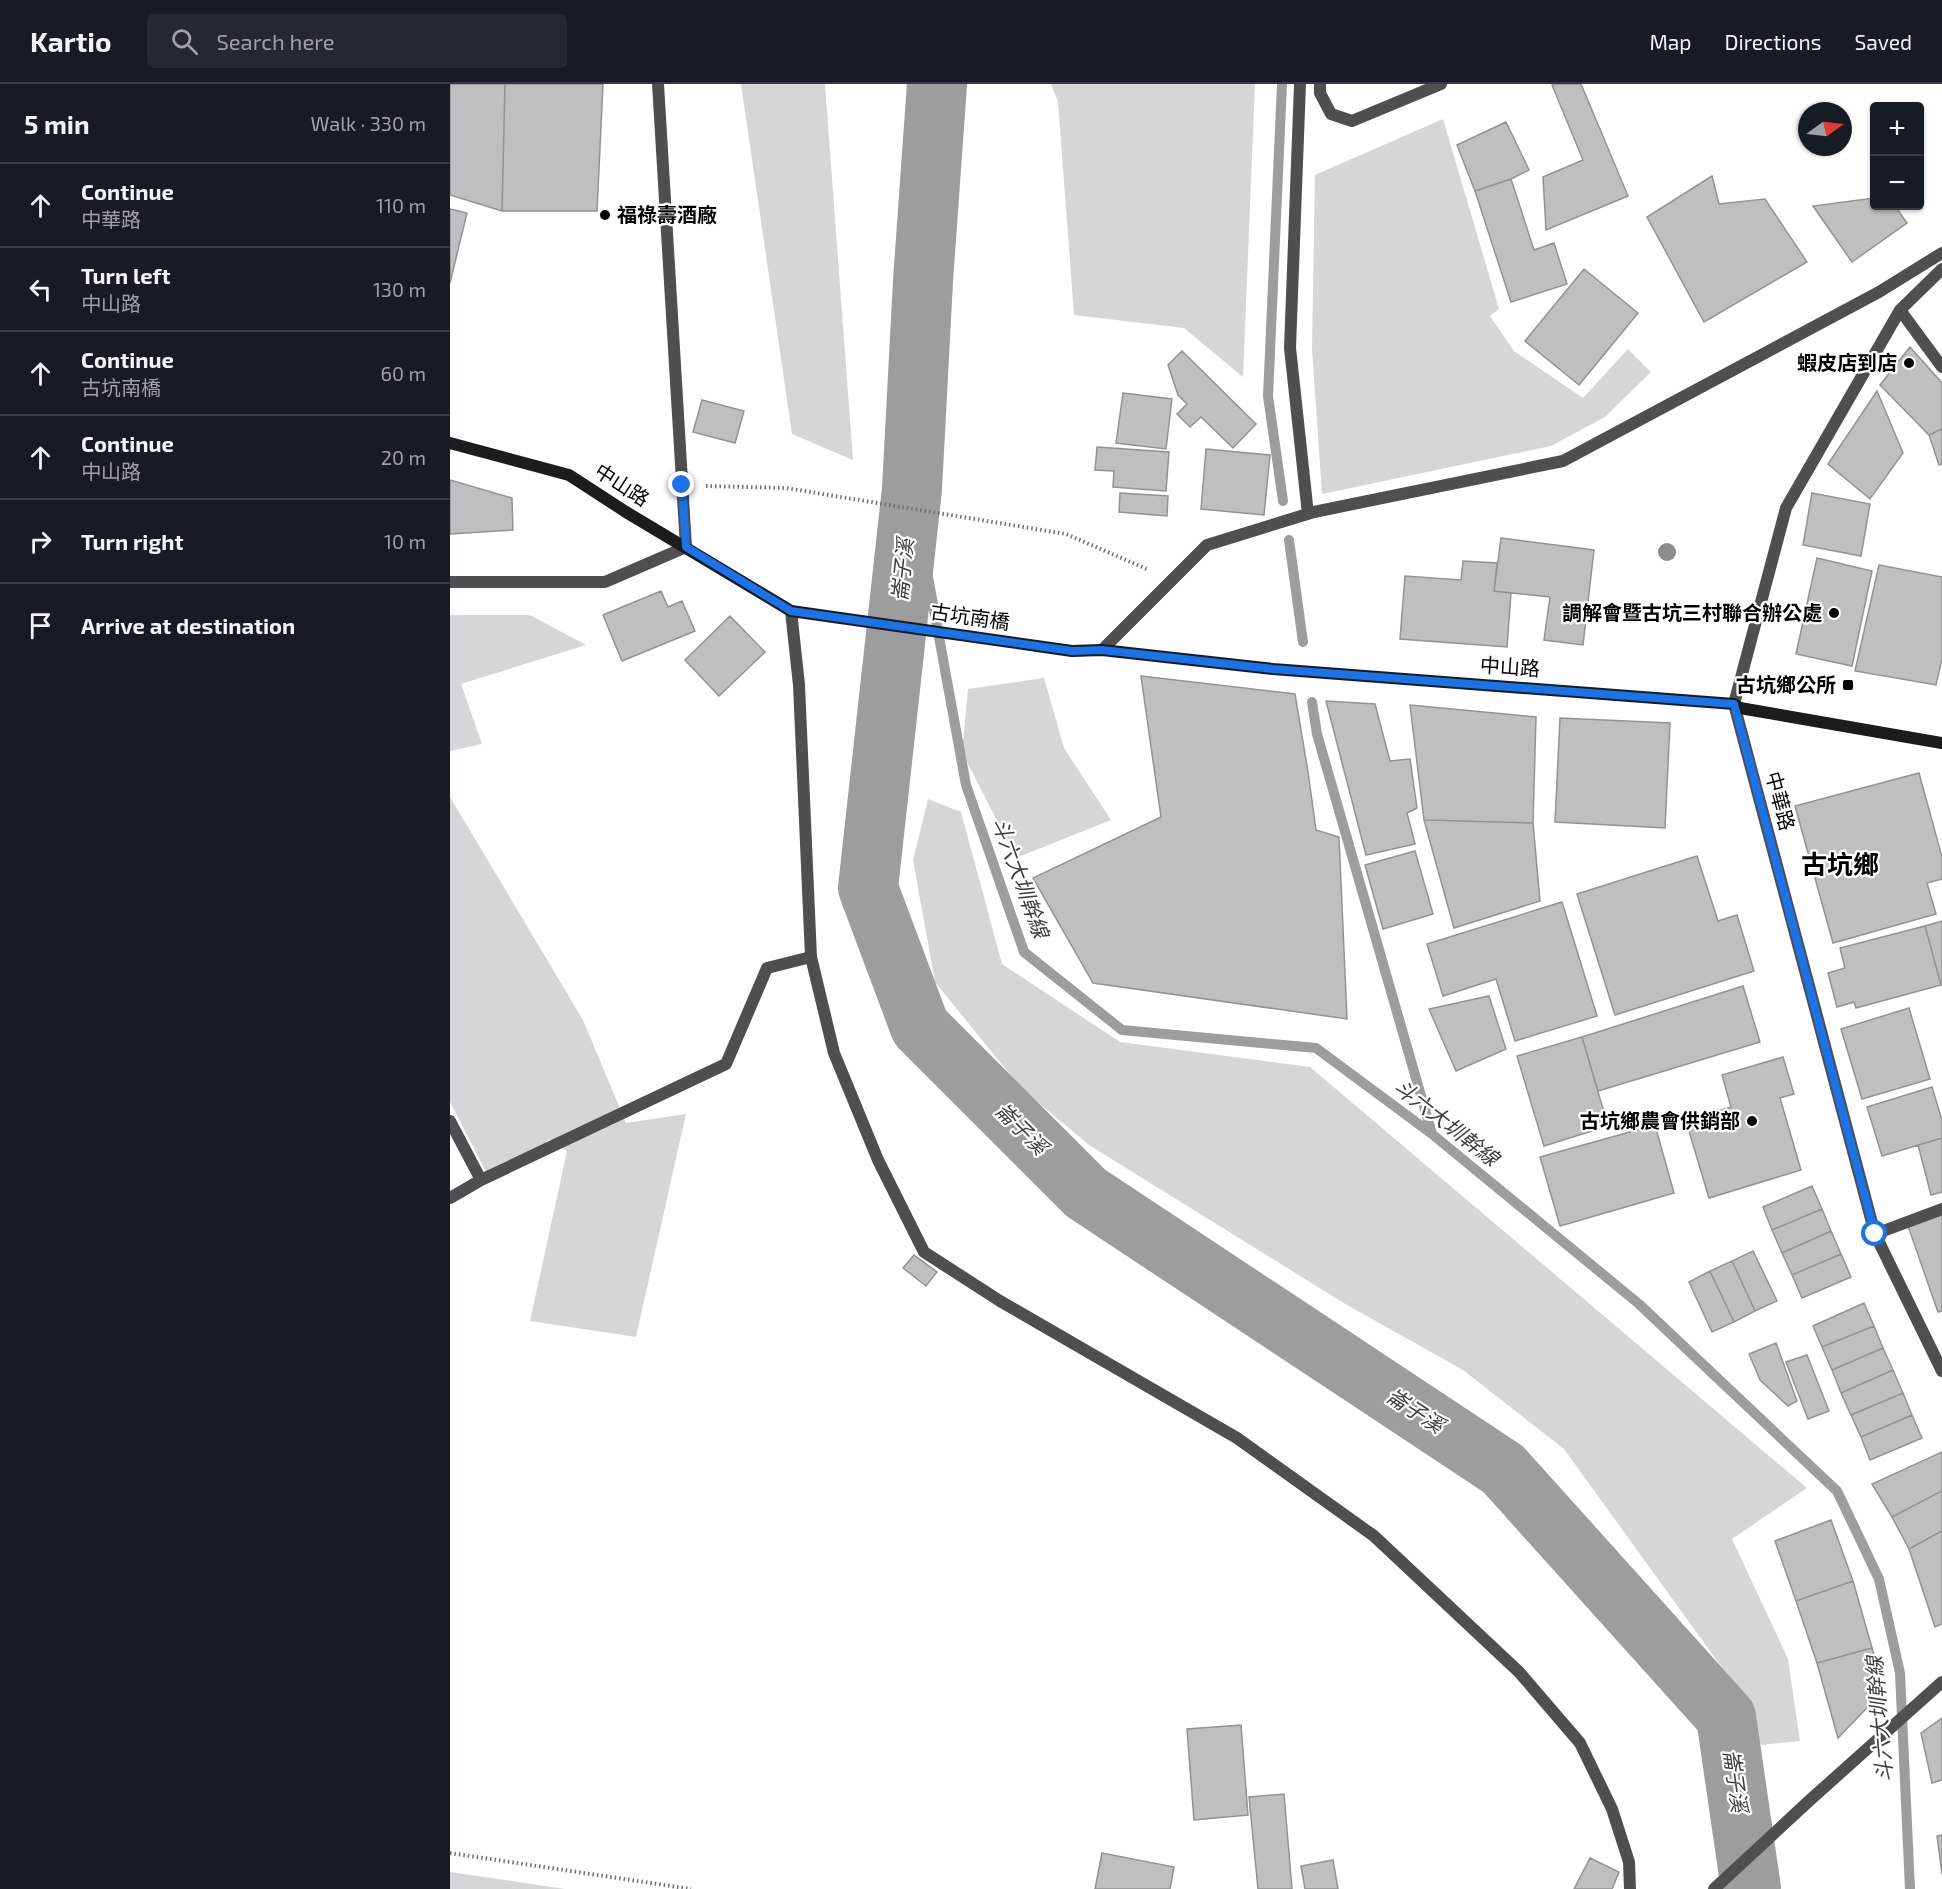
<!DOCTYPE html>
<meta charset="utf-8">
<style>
body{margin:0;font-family:"Exo 2","Noto Sans TC",sans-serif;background:#242831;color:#f1f3f6}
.controls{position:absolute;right:18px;top:18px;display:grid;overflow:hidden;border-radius:6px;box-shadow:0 2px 4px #0004}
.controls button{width:54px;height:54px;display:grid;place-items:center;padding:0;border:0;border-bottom:2px solid #363941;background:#171b24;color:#f1f3f6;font:30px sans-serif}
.compass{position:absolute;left:1348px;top:18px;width:54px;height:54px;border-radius:50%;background:#171b24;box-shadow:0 2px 4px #0004;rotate:75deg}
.stop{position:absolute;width:18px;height:18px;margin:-14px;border:4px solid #1a73e8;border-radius:50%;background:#fff}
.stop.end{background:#1a73e8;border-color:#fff;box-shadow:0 2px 6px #0008}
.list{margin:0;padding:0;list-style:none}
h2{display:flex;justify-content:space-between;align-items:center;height:78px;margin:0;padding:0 24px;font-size:26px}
h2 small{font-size:20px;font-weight:400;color:#9ea1a6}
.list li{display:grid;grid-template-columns:39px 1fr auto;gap:18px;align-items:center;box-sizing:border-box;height:84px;padding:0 24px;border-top:2px solid #363941}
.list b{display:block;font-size:22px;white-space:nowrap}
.list p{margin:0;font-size:20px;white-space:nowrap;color:#9ea1a6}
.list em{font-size:20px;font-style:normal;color:#9ea1a6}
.icon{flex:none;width:33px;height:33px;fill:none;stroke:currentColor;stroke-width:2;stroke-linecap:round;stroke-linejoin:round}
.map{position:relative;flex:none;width:1492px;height:1805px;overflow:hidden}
header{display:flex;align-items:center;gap:36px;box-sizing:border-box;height:84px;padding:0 30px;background:#171b24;border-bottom:2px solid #363941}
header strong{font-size:28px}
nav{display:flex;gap:33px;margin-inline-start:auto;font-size:21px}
.search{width:420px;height:54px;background:#242831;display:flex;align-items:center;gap:15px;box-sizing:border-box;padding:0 21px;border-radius:6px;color:#9ea1a6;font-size:22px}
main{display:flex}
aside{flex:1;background:#171b24}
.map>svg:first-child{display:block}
.green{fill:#d6d6d6}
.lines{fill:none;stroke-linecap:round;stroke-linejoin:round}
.stream{stroke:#9d9d9d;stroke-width:10}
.river{stroke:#9d9d9d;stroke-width:60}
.building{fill:#bfbfbf;stroke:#939393;stroke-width:1.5}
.path{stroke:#717171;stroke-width:4;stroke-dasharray:1.5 3;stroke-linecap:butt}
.service{stroke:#4f4f4f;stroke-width:12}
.minor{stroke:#4f4f4f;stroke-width:12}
.tertiary{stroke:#4f4f4f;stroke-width:12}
.secondary{stroke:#1c1c1c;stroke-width:12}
.tree{fill:#8c8c8c}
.route{stroke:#1a73e8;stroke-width:8}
.poi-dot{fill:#000;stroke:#fff;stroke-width:2}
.labels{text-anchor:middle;stroke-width:4.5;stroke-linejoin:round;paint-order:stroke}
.poi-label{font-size:20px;font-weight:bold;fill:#000;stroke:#fff;text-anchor:end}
.street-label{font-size:20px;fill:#000;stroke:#fff}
.water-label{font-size:21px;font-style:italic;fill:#3e3e3e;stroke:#fff}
.district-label{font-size:26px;font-weight:bold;fill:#000;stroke:#fff}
</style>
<header>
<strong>Kartio</strong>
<div class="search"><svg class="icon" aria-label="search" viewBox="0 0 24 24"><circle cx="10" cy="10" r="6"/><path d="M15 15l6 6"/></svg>Search here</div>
<nav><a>Map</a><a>Directions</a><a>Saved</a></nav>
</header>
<main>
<aside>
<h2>5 min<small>Walk · 330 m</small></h2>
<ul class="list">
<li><svg class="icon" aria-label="ahead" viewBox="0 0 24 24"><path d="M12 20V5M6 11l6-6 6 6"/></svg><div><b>Continue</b><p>中華路</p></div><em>110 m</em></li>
<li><svg class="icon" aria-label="left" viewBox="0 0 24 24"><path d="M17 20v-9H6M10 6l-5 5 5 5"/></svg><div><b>Turn left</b><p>中山路</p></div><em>130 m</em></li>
<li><svg class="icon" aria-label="ahead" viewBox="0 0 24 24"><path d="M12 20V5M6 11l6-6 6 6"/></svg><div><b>Continue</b><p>古坑南橋</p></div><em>60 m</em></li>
<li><svg class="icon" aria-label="ahead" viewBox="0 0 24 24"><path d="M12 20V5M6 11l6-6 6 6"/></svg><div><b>Continue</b><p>中山路</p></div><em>20 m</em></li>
<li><svg class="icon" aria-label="right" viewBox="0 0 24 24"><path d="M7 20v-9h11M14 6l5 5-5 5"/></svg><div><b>Turn right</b></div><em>10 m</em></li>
<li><svg class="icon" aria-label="arrive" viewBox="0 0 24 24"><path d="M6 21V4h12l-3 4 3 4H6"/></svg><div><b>Arrive at destination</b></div></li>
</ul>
</aside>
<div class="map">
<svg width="1492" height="1805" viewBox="0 0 1492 1805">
<rect width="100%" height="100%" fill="#fff"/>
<path class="green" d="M291,0H375L403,376L342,350Z
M601,0H805L793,293L734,244L624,231L608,18Z
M993,35L1049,225L1040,232L1064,267L1133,314L1178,265L1201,288L1155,333L1101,362L872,410L862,264L865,91Z
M0,531H80L136,561L11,600L32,660L0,667Z
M594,594L614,664L661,736L566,774L512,668L518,605Z
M0,713L133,936L176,1039L236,1030L186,1253L80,1237L117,1067L99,1055L86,1070L39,1094L0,1018Z
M478,715L511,728L552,880L670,958L860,983L1357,1404L1282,1455L1338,1575L1350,1657L1311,1661L1273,1585L1114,1365L1013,1286L897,1221L639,1061L571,1004L485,898L463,776Z
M0,1788L115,1805H0Z"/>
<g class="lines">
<path class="stream" d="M832,0L818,312L833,417
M462,405L516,701L574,868L672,946L866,964L982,1050L1189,1220L1387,1407L1429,1495L1450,1589L1460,1805
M839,456L853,558
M862,618L867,650L982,1050"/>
<path class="river" d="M487,0L473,197L462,405L418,804L470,943L636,1109L1053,1385L1276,1633L1301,1805"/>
</g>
<path class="building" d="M0,0H55L52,127L0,111Z
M55,0H153L147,127H52Z
M1106,0H1131L1178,112L1096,146L1093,93L1133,76L1102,1Z
M1056,38L1079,86L1061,95L1025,107L1007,61Z
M1262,92L1269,120L1315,115L1357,178L1254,238L1197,133Z
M1061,95L1084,166L1104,159L1117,200L1061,218L1025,107Z
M1424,114V122H1445L1457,139L1402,178L1363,122Z
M0,125L17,129L0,199Z
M1134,185L1188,229L1129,301L1075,257Z
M1460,263L1492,299V345L1479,351L1430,301Z
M732,267L806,340L783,364L751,333L740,343L727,330L737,320L728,311L718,281Z
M1427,307L1453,369L1420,415L1378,380Z
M673,309L722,315L716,365L666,359Z
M252,316L294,327L285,359L243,348Z
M1492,345V380L1489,381L1479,351Z
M647,363L719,368L716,407L663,403L664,387L645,386Z
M756,365L820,371L814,431L751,425Z
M0,396L62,414L63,446L0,450Z
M670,409L718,412L717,432L669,428Z
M1362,409L1420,420L1411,472L1353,461Z
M1051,454L1144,466L1133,561L1094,556L1100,513L1044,507Z
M1367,474L1422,487L1402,582L1346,570Z
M1013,477L1047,479L1044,507L1061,509L1057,563L950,555L955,492L1011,496Z
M1429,481L1492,493V575L1486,601L1405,587Z
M211,507L218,523L232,517L245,547L172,577L153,531Z
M280,532L315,568L269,612L235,576Z
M691,592L845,610L858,688L866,746L889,753L897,935L643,899L583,794L711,733Z
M876,617L925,620L940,677L960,675L967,724L957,729L965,760L916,771Z
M960,621L1086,633L1083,739L974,736Z
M1110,634L1220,639L1215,744L1105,738Z
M1469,689L1492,773V795L1477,799L1486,830L1383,859L1345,722Z
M974,736L1083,739L1090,817L1004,844Z
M965,767L983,830L933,845L915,781Z
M1247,772L1268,837L1287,831L1304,887L1165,931L1127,810Z
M1112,818L1147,932L1065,957L1046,895L993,912L977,860Z
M1492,837V901H1491L1475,842Z
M1475,842L1491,901L1406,924L1404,918L1387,923L1378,889L1395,884L1390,864Z
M1293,902L1310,958L1148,1007L1132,953Z
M1039,912L1056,965L1006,987L979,925Z
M1459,924L1480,995L1412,1015L1391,945Z
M1132,953L1158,1042L1094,1062L1067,972Z
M1333,973L1344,1010L1330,1014L1351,1086L1259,1114L1236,1037L1281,1023L1272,991Z
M1482,1003L1492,1036V1054L1432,1072L1417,1023Z
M1205,1041L1224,1109L1110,1142L1090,1073Z
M1492,1054V1108L1481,1111L1468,1061Z
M1362,1102L1372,1125L1322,1146L1313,1123Z
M1372,1125L1381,1147L1332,1169L1322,1146Z
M1492,1131V1227L1488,1228L1458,1142Z
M1381,1147L1391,1170L1342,1191L1332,1169Z
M1303,1167L1327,1217L1305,1227L1282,1177Z
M1391,1170L1401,1193L1352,1214L1342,1191Z
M464,1171L487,1188L476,1202L453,1184Z
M1282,1177L1305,1227L1284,1238L1260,1187Z
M1260,1187L1284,1238L1262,1248L1239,1198Z
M1414,1219L1424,1242L1372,1263L1363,1242Z
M1424,1242L1433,1264L1382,1286L1372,1263Z
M1326,1259L1347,1317L1338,1322L1310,1296L1299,1270Z
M1433,1264L1443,1286L1391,1309L1382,1286Z
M1357,1271L1379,1327L1358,1335L1336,1278Z
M1443,1286L1453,1309L1401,1331L1391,1309Z
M1453,1309L1462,1331L1411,1353L1401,1331Z
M1462,1331L1472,1354L1420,1376L1411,1353Z
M1492,1368V1407L1442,1433L1422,1400Z
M1492,1407V1447L1459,1465L1442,1433Z
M1381,1436L1403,1497L1346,1517L1325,1457Z
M1492,1447V1540L1485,1543L1459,1465Z
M1403,1497L1422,1564L1367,1579L1346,1517Z
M1422,1564L1434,1606L1388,1654L1367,1579Z
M1492,1634V1696L1482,1699L1471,1649Z
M791,1641L798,1731L744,1736L737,1645Z
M834,1710L842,1805H808L799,1713Z
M1492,1751V1790L1487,1752Z
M652,1769L724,1783L720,1805H645Z
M1140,1774L1169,1788L1162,1805H1124Z
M883,1776L888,1805H855L851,1782Z"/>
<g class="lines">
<path class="path" d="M256,402L336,404L616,450L699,486
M0,1769L241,1805"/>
<path class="service" d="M208,0L236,463
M870,0V9L881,30L902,37L991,0
M0,1037L31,1096
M0,1114L31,1096L276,980L317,884L361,873"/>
<path class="minor" d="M850,0L840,264L858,430
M1492,185L1450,226L1336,424L1284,620L1425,1150L1492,1287
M1450,226L1492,283
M0,498H155L236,463
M341,527L349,601L361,873L384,969L428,1076L474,1168L550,1217L787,1354L924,1452L1069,1588L1130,1659L1162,1725L1179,1778L1180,1805
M652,566L757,461L864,428L1113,377L1429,208L1492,169
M1425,1150L1492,1125"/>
<path class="tertiary" d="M1264,1805L1360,1716L1492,1598"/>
<path class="secondary" d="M0,359L119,391L176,428L341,527L622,567L652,566L823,585L1284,620L1290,624L1492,659"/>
</g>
<circle class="tree" cx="1217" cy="468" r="9"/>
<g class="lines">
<path class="route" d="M232,401L236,463L341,527L622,567L652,566L823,585L1284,620L1425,1150"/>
</g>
<g class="poi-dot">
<circle cx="155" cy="131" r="6"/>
<circle cx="1459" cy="279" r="6"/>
<circle cx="1384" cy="529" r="6"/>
<rect x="1392" y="595" width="12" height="12" rx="3"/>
<circle cx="1302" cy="1037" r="6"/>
</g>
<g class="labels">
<g class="poi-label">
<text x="167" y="138" text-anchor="start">福祿壽酒廠</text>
<text x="1447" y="286">蝦皮店到店</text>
<text x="1372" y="536">調解會暨古坑三村聯合辦公處</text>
<text x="1386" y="608">古坑鄉公所</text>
<text x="1290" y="1044">古坑鄉農會供銷部</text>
</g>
<g class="street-label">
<text transform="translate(172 401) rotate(33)" y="7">中山路</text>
<text transform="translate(520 533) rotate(8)" y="7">古坑南橋</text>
<text transform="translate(1060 583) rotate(4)" y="7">中山路</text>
<text transform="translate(1330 717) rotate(75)" y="7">中華路</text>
</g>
<g class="water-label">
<text transform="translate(453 486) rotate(-84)" y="7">崙子溪</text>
<text transform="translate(570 794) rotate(70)" y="7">斗六大圳幹線</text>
<text transform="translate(996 1039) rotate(38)" y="7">斗六大圳幹線</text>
<text transform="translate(571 1045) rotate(45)" y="7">崙子溪</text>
<text transform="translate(965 1327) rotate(33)" y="7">崙子溪</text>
<text transform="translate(1430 1635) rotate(-95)" y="7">斗六大圳幹線</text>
<text transform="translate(1285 1697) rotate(82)" y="7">崙子溪</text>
</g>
<g class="district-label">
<text x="1390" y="790">古坑鄉</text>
</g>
</g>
</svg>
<div class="controls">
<button>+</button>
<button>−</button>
</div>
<svg class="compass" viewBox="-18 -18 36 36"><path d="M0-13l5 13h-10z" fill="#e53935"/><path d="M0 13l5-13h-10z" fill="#9ea1a6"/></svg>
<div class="stop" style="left:1425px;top:1150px"></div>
<div class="stop end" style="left:232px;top:401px"></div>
</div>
</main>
